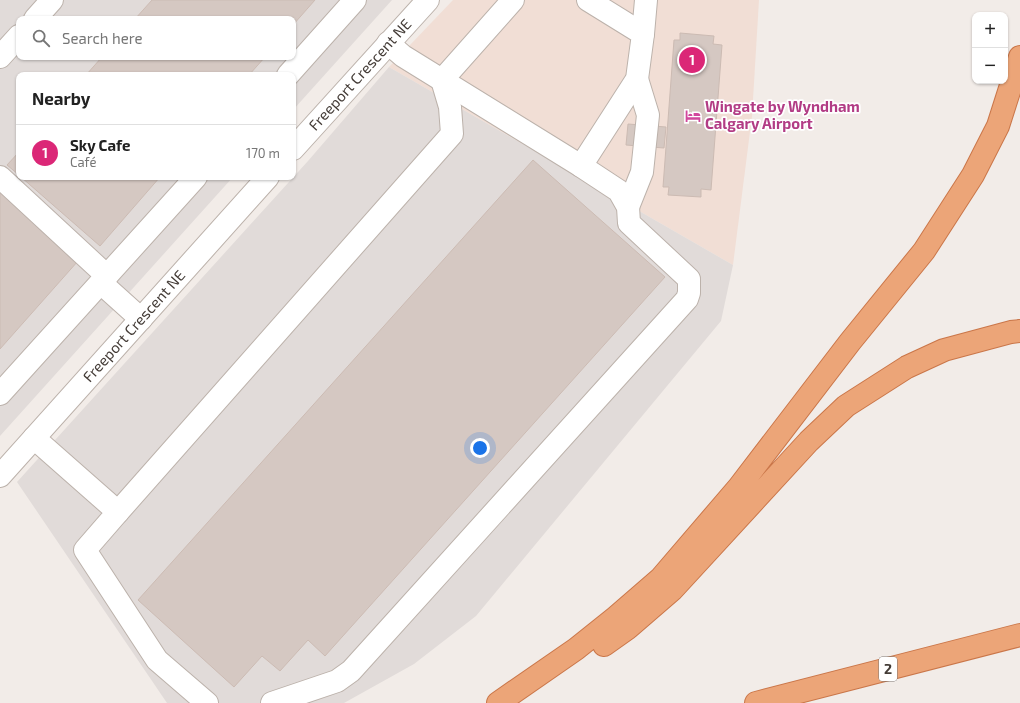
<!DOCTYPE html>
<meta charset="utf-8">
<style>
body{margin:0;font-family:"Exo 2",sans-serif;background:#f2f2f2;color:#222}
.controls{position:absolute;right:12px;top:12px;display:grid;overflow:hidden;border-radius:8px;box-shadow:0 1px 3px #0004}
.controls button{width:36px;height:36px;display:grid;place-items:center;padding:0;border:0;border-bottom:1px solid #e0e0e0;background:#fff;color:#222;font:20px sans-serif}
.you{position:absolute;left:480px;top:448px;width:14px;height:14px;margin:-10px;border:3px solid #fff;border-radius:50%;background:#1a73e8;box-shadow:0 0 0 6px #1a73e833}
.badge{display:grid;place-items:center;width:26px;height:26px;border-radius:50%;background:#db2777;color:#fff;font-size:13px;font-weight:700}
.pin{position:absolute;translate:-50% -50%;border:2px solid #fff;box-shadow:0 1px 4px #0006}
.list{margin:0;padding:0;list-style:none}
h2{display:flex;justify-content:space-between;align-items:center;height:52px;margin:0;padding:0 16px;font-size:17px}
h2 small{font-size:13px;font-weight:400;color:#767676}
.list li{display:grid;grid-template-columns:26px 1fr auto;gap:12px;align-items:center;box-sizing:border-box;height:56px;padding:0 16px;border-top:1px solid #e0e0e0}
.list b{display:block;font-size:15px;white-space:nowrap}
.list p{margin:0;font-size:13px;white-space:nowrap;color:#767676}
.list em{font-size:13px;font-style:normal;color:#767676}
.icon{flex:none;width:22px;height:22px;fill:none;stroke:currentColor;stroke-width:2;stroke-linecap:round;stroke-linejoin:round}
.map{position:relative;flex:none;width:1020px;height:703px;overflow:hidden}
.search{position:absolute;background:#fff;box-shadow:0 1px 3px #0004;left:16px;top:16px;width:280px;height:44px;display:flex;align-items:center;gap:10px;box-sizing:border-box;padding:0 14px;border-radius:8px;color:#767676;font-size:15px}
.panel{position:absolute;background:#fff;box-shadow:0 1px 3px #0004;left:16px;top:72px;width:280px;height:108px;border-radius:8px}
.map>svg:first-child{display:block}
.commercial{fill:#f1ded5}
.industrial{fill:#e1dbd9;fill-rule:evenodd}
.building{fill:#d5c8c2;stroke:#ccbbb3}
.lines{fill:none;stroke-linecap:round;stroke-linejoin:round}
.minor-casing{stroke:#bcb2ab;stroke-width:24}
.highway-casing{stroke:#ca7649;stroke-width:24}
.minor{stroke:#fff;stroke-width:22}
.highway{stroke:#eca578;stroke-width:22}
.labels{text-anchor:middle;stroke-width:3.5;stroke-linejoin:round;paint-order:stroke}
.shield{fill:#fff;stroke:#7c7673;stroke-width:1}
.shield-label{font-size:14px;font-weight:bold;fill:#443c37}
.street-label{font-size:15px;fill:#443c37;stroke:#fff}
.hotel-label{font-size:15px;font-weight:bold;fill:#b23c85;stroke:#fff;text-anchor:start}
</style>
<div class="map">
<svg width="1020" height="703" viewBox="0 0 1020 703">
<rect width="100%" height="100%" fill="#f2ece8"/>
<path class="commercial" d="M453,0H759L752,116L733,265L389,67Z"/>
<path class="industrial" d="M0,0H392L293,110V75H19V177H233L0,436ZM19,19H293V57H19Z
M389,67L733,265L721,321L476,616L414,664L344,703H167L17,482L308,161Z"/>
<path class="building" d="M152,0H315L293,25V19H135Z
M680,33L714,36L713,44L722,45L711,190L701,189V197L668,195L669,187H663L674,40H680Z
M102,57H265L249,75H86Z
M628,124L666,127L664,148L626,145Z
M19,152V175L7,165Z
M533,160L665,277L325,656L308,640L280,671L262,656L234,687L138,600Z
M21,177H160L100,246Z
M0,190L78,261L0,349Z"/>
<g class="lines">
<defs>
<g id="minor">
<path d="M35,19L52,0"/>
<path d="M643,34L646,0"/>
<path d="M388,43L403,56L581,166L637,79L643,34L588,0"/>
<path d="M0,57L19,36"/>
<path d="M288,75L355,0"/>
<path d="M442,80L513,0"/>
<path id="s1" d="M293,149L428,0"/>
<path d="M0,177L107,276"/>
<path d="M628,207L642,172L648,115L637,79"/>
<path d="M101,283L141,319"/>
<path d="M0,394L196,177"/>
<path d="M34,438L118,512L85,550L157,660L207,703"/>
<path id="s2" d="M0,476L268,177"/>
<path d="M118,512L452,134L450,107L442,80"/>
<path d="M272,703L337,681L351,671L687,299L689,293V279L629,223L628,207L619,191L581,166"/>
</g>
<path id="highway" d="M604,645L628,628L672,590L809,441L846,406L907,367L944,350L1011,332L1020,331
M498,703L576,649L616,617L661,578L739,487L850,342L924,251L973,175L998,126L1020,57
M756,703L1020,635"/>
</defs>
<use href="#minor" class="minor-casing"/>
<use href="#highway" class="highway-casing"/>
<use href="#minor" class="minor"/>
<use href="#highway" class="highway"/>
</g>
<defs>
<symbol id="hotel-bare" viewBox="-9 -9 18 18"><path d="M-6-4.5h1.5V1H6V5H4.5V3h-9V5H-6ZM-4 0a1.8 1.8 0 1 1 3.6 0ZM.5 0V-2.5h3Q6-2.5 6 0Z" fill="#d1479c" stroke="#fff" stroke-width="2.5" paint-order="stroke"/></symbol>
</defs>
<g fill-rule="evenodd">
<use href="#hotel-bare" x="682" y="105" width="22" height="22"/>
</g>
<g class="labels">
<rect class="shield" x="879" y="657" width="18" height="24" rx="3"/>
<g class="shield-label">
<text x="888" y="674">2</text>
</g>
<g class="street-label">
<text dy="5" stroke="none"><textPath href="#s1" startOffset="100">Freeport Crescent NE</textPath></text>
<text dy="5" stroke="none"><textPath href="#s2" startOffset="201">Freeport Crescent NE</textPath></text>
</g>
<g class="hotel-label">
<text x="705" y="112">Wingate by Wyndham<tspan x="705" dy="17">Calgary Airport</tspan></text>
</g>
</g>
</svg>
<div class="controls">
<button>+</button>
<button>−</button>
</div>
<div class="you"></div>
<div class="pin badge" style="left:692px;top:60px">1</div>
<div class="search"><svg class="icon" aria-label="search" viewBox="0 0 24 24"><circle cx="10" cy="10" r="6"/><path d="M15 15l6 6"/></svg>Search here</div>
<section class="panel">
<h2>Nearby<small></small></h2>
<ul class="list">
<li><span class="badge">1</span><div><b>Sky Cafe</b><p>Café</p></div><em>170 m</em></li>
</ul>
</section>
</div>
